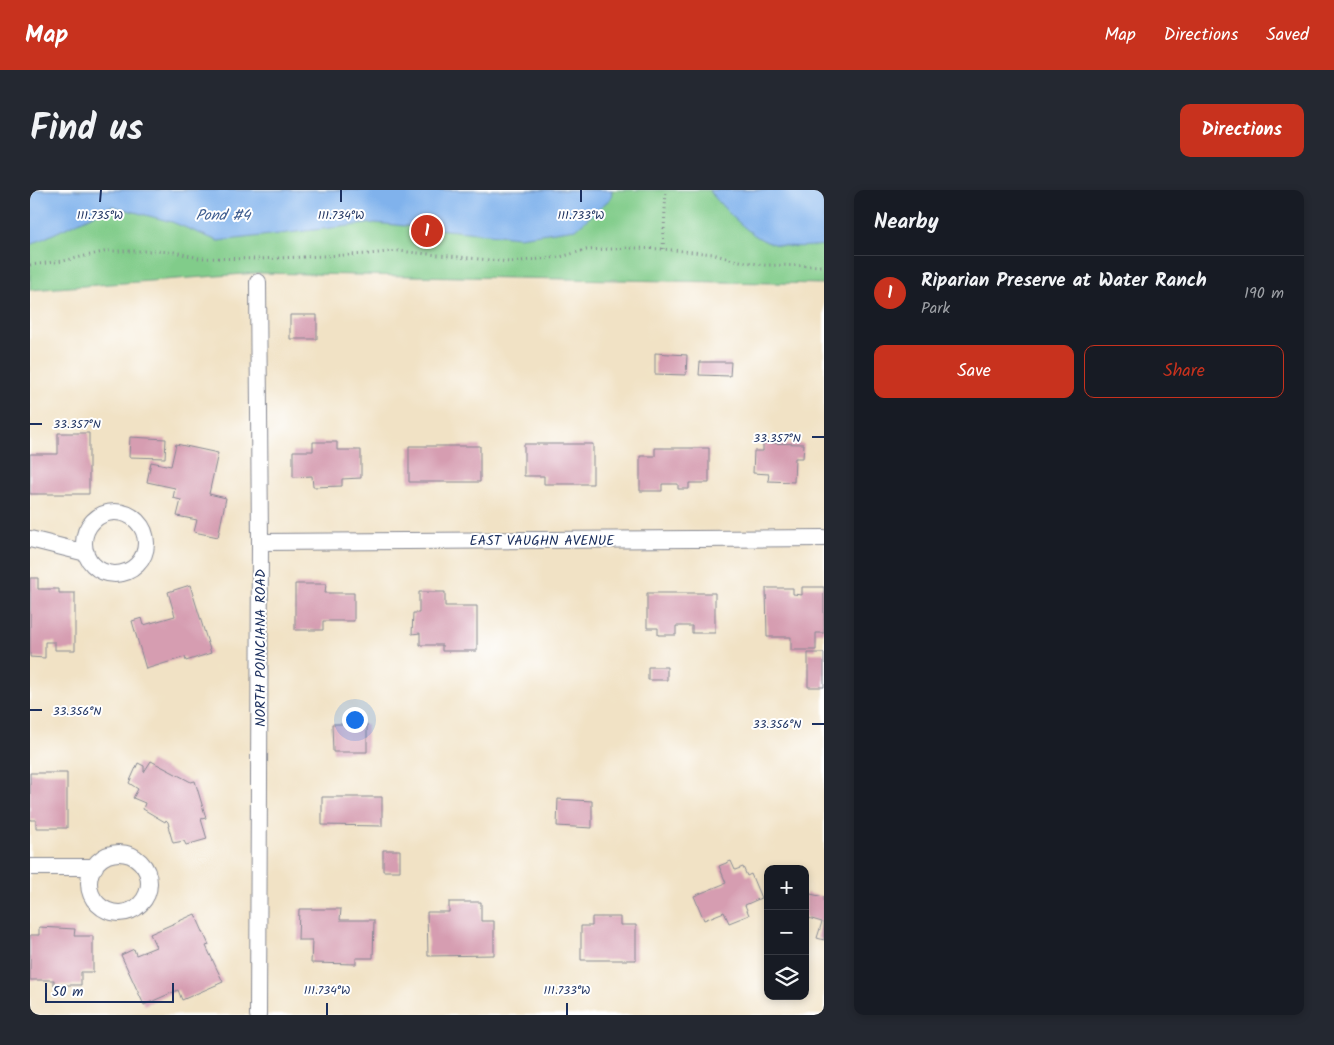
<!DOCTYPE html>
<meta charset="utf-8">
<style>
body{margin:0;font-family:Kalam,sans-serif;background:#242831;color:#f1f3f6}
.controls{position:absolute;right:15px;bottom:15px;display:grid;overflow:hidden;border-radius:10px;box-shadow:0 2px 8px #0003}
.controls button{width:45px;height:45px;display:grid;place-items:center;padding:0;border:0;border-bottom:1px solid #363941;background:#171b24;color:#f1f3f6;font:25px sans-serif}
.scale{position:absolute;left:15px;bottom:12px;width:129px;box-sizing:border-box;padding-left:5px;border:2px solid #1b2f5e;border-top:0;font-size:14px;line-height:18px;white-space:nowrap;color:#1b2f5e;-webkit-text-stroke:4px #fff;paint-order:stroke}
.you{position:absolute;left:324px;top:529px;width:18px;height:18px;margin:-12px;border:4px solid #fff;border-radius:50%;background:#1a73e8;box-shadow:0 0 0 8px #1a73e833}
.badge{display:grid;place-items:center;width:32px;height:32px;border-radius:50%;background:#c8321e;color:#fff;font-size:16px;font-weight:700}
.pin{position:absolute;translate:-50% -50%;border:2px solid #fff;box-shadow:0 1px 5px #0006}
.list{margin:0;padding:0;list-style:none}
h2{display:flex;justify-content:space-between;align-items:center;height:65px;margin:0;padding:0 20px;font-size:21px}
h2 small{font-size:16px;font-weight:400;color:#9ea1a6}
.list li{display:grid;grid-template-columns:32px 1fr auto;gap:15px;align-items:center;box-sizing:border-box;height:75px;padding:0 20px;border-top:1px solid #363941}
.list b{display:block;font-size:19px;white-space:nowrap}
.list p{margin:0;font-size:16px;white-space:nowrap;color:#9ea1a6}
.list em{font-size:16px;font-style:normal;color:#9ea1a6}
.actions{display:flex;gap:10px;padding:15px 20px}
.actions a{flex:1;padding:11px 0;border:1px solid #c8321e;border-radius:10px;text-align:center;font-size:18px;color:#c8321e}
.actions .main{background:#c8321e;color:#fff}
.icon{flex:none;width:28px;height:28px;fill:none;stroke:currentColor;stroke-width:2;stroke-linecap:round;stroke-linejoin:round}
.map{position:relative;flex:none;width:794px;height:825px;overflow:hidden;border-radius:10px}
header{display:flex;align-items:center;gap:30px;box-sizing:border-box;height:70px;padding:0 25px;background:#c8321e;color:#fff}
header strong{font-size:24px}
nav{display:flex;gap:28px;margin-inline-start:auto;font-size:18px}
.intro{display:flex;align-items:center;justify-content:space-between;box-sizing:border-box;height:120px;padding:0 30px}
h1{margin:0;font-size:35px}
.button{padding:12px 22px;border-radius:10px;background:#c8321e;color:#fff;font-size:18px;font-weight:700}
main{display:flex;gap:30px;padding:0 30px}
aside{flex:1;background:#171b24;border-radius:10px;box-shadow:0 2px 8px #0003}
.map>svg:first-child{display:block}
.green{fill:#81cc8a;stroke:#4e7e74}
.water{fill:#80b2ec;stroke:#4e70a5}
.building{fill:#d69db1}
.lines{fill:none;stroke-linecap:round;stroke-linejoin:round}
.minor-casing{stroke:#868892;stroke-width:18}
.path{stroke:#868892;stroke-width:3;stroke-dasharray:1 4;stroke-linecap:butt}
.minor{stroke:#fff;stroke-width:16}
.ticks{fill:none;stroke:#1b2f5e;stroke-width:2}
.labels{text-anchor:middle;stroke-width:4;stroke-linejoin:round;paint-order:stroke}
.street-label{font-size:14px;fill:#1b2f5e;stroke:#fff}
.water-label{font-size:15px;font-style:italic;fill:#3e5d90;stroke:#fff}
.ticks-label{font-size:12px;text-anchor:middle;fill:#1b2f5e;stroke:#fff;stroke-width:4;stroke-linejoin:round;paint-order:stroke}
</style>
<header>
<strong>Map</strong>
<nav><a>Map</a><a>Directions</a><a>Saved</a></nav>
</header>
<div class="intro"><h1>Find us</h1><a class="button">Directions</a></div>
<main>
<div class="map">
<svg width="794" height="825" viewBox="0 0 794 825">
<rect width="100%" height="100%" fill="#fff"/>
<filter id="ink" filterUnits="userSpaceOnUse"><feTurbulence type="fractalNoise" baseFrequency=".02" numOctaves="2"/><feDisplacementMap in="SourceGraphic" scale="10" xChannelSelector="R" yChannelSelector="G"/><feConvolveMatrix kernelMatrix="1 2 1 2 8 2 1 2 1" color-interpolation-filters="sRGB"/></filter>
<filter id="wash" filterUnits="userSpaceOnUse"><feTurbulence type="fractalNoise" baseFrequency=".0096" numOctaves="4" result="noise"/><feDisplacementMap in="SourceGraphic" scale="20" xChannelSelector="R" yChannelSelector="G"/><feGaussianBlur stdDeviation="1.12" result="paint"/><feColorMatrix in="noise" values="0 0 0 0 0 0 0 0 0 0 0 0 0 0 0 0 0 1.4 0 .05"/><feComposite in="paint" operator="in"/></filter>
<g filter="url(#wash)">
<rect width="100%" height="100%" fill="#f1e2c5"/>
<path class="green" d="M0,0H794V94L227,83L0,100Z"/>
<path class="water" d="M0,0H582L581,8L546,39L489,47L345,33L188,51L142,32L82,16L0,55Z
M679,0H794V55C777,57 756,58 740,53C720,47 691,16 679,0Z"/>
<g id="blocks">
<path class="building" d="M260,125H287V149H260Z
M625,163L657,165L656,185L625,184Z
M670,172H701L700,186L669,185Z
M28,243H59V304H0V264H28Z
M100,247L136,249L135,268L99,267Z
M283,252H307V260H331V288L312,289V296L283,297L282,286L263,287V261H283Z
M733,253L774,254L773,268H765L764,292L738,291L739,284L723,283L724,261H733Z
M146,254L188,263L179,304L196,308L188,347L164,342L167,330L147,326L151,310L143,308L145,298L117,292L121,272L141,276Z
M494,254H563V294H514V286H494Z
M379,256H450V292H379Z
M625,258H679V293H659V299H648V294H632V301H610V266H625Z
M0,388H8V399H29V403H45V460H25V452H15V468L0,467Z
M265,394H296L295,403H324V431H293V440H265Z
M160,395L181,463L156,471L155,467L116,479L102,431L112,428L114,435L145,426L138,402Z
M772,397H794V443H786V460H761V447H737L736,398H763V404L772,405Z
M389,402H415V416H447V461H412V455H390V443L382,444L383,423H389Z
M617,403H685V443H662V436H646V445H628V438H617Z
M778,463H794V497H778Z
M618,477H637V490H618Z
M302,534H337V562H303Z
M121,571L161,592L165,591L176,628L171,629L177,649L156,655L154,651L143,653L138,636H139L138,632L136,630L135,632L113,619L115,613L103,608L108,599L99,593L108,573L114,576V582Z
M0,583H37V638H6V630H0Z
M292,607H352V636L292,635Z
M528,609L562,611V638L527,636Z
M353,660H370V681H353Z
M701,671L705,680L713,677L717,686L721,684L731,708L715,715L719,725L699,733L694,722L674,730L664,706L696,693L689,676Z
M776,703L794,707V750L787,748L792,732L775,727Z
M419,712H451V731H464V765L398,766L397,722H419Z
M269,719H311L310,730H344L343,768H326V774L281,773L282,750H268Z
M165,724L179,755L176,756L193,792L152,810L148,800L114,815L91,765L104,759L106,765L126,757L120,744Z
M562,727H590V735H606V770H551V736H562Z
M9,737L45,739L44,746H63V782H51V795H24V790H0V745H9Z"/>
</g>
</g>
<g filter="url(#ink)">
<use href="#blocks" fill-opacity="0" stroke="#868892" stroke-width="1"/>
<g class="lines">
<defs>
<path id="minor" d="M228,92L230,352L228,825
M54 353a31 31 0 1 1 62 0a31 31 0 1 1-62 0Z
M0,349L56,363
M230,352L794,348
M59 693a30 30 0 1 1 60 0a30 30 0 1 1-60 0Z
M0,677H65"/>
</defs>
<use href="#minor" class="minor-casing"/>
<path class="path" d="M633,59L636,0
M0,75L33,71L78,61H124L144,62L169,68L227,69L339,64L368,61L480,72L530,67L556,60L604,58L633,59L683,64L703,70L735,75L794,76"/>
<use href="#minor" class="minor"/>
</g>
</g>
<path class="ticks" d="M70,12L71,0M311,12V0M551,12V0M0,234H12M782,247H794M0,520H12M782,534H794M297,825V813M537,825V813"/>
<g class="labels">
<g class="street-label">
<text x="512" y="355">EAST VAUGHN AVENUE</text>
<text transform="translate(230 458) rotate(-90)" y="5">NORTH POINCIANA ROAD</text>
</g>
<g class="water-label">
<text x="193" y="30">Pond #4</text>
</g>
</g>
<g class="ticks-label">
<text x="70" y="29">111.735°W</text>
<text x="311" y="29">111.734°W</text>
<text x="551" y="29">111.733°W</text>
<text x="47" y="238">33.357°N</text>
<text x="747" y="252">33.357°N</text>
<text x="47" y="525">33.356°N</text>
<text x="747" y="538">33.356°N</text>
<text x="297" y="804">111.734°W</text>
<text x="537" y="804">111.733°W</text>
</g>
</svg>
<div class="controls">
<button>+</button>
<button>−</button>
<button><svg class="icon" aria-label="layers" viewBox="0 0 24 24"><path d="M12 4l9 5-9 5-9-5zM3 14l9 5 9-5"/></svg></button>
</div>
<div class="scale">50 m</div>
<div class="you"></div>
<div class="pin badge" style="left:397px;top:41px">1</div>
</div>
<aside>
<h2>Nearby<small></small></h2>
<ul class="list">
<li><span class="badge">1</span><div><b>Riparian Preserve at Water Ranch</b><p>Park</p></div><em>190 m</em></li>
</ul>
<div class="actions"><a class="main">Save</a><a>Share</a></div>
</aside>
</main>
